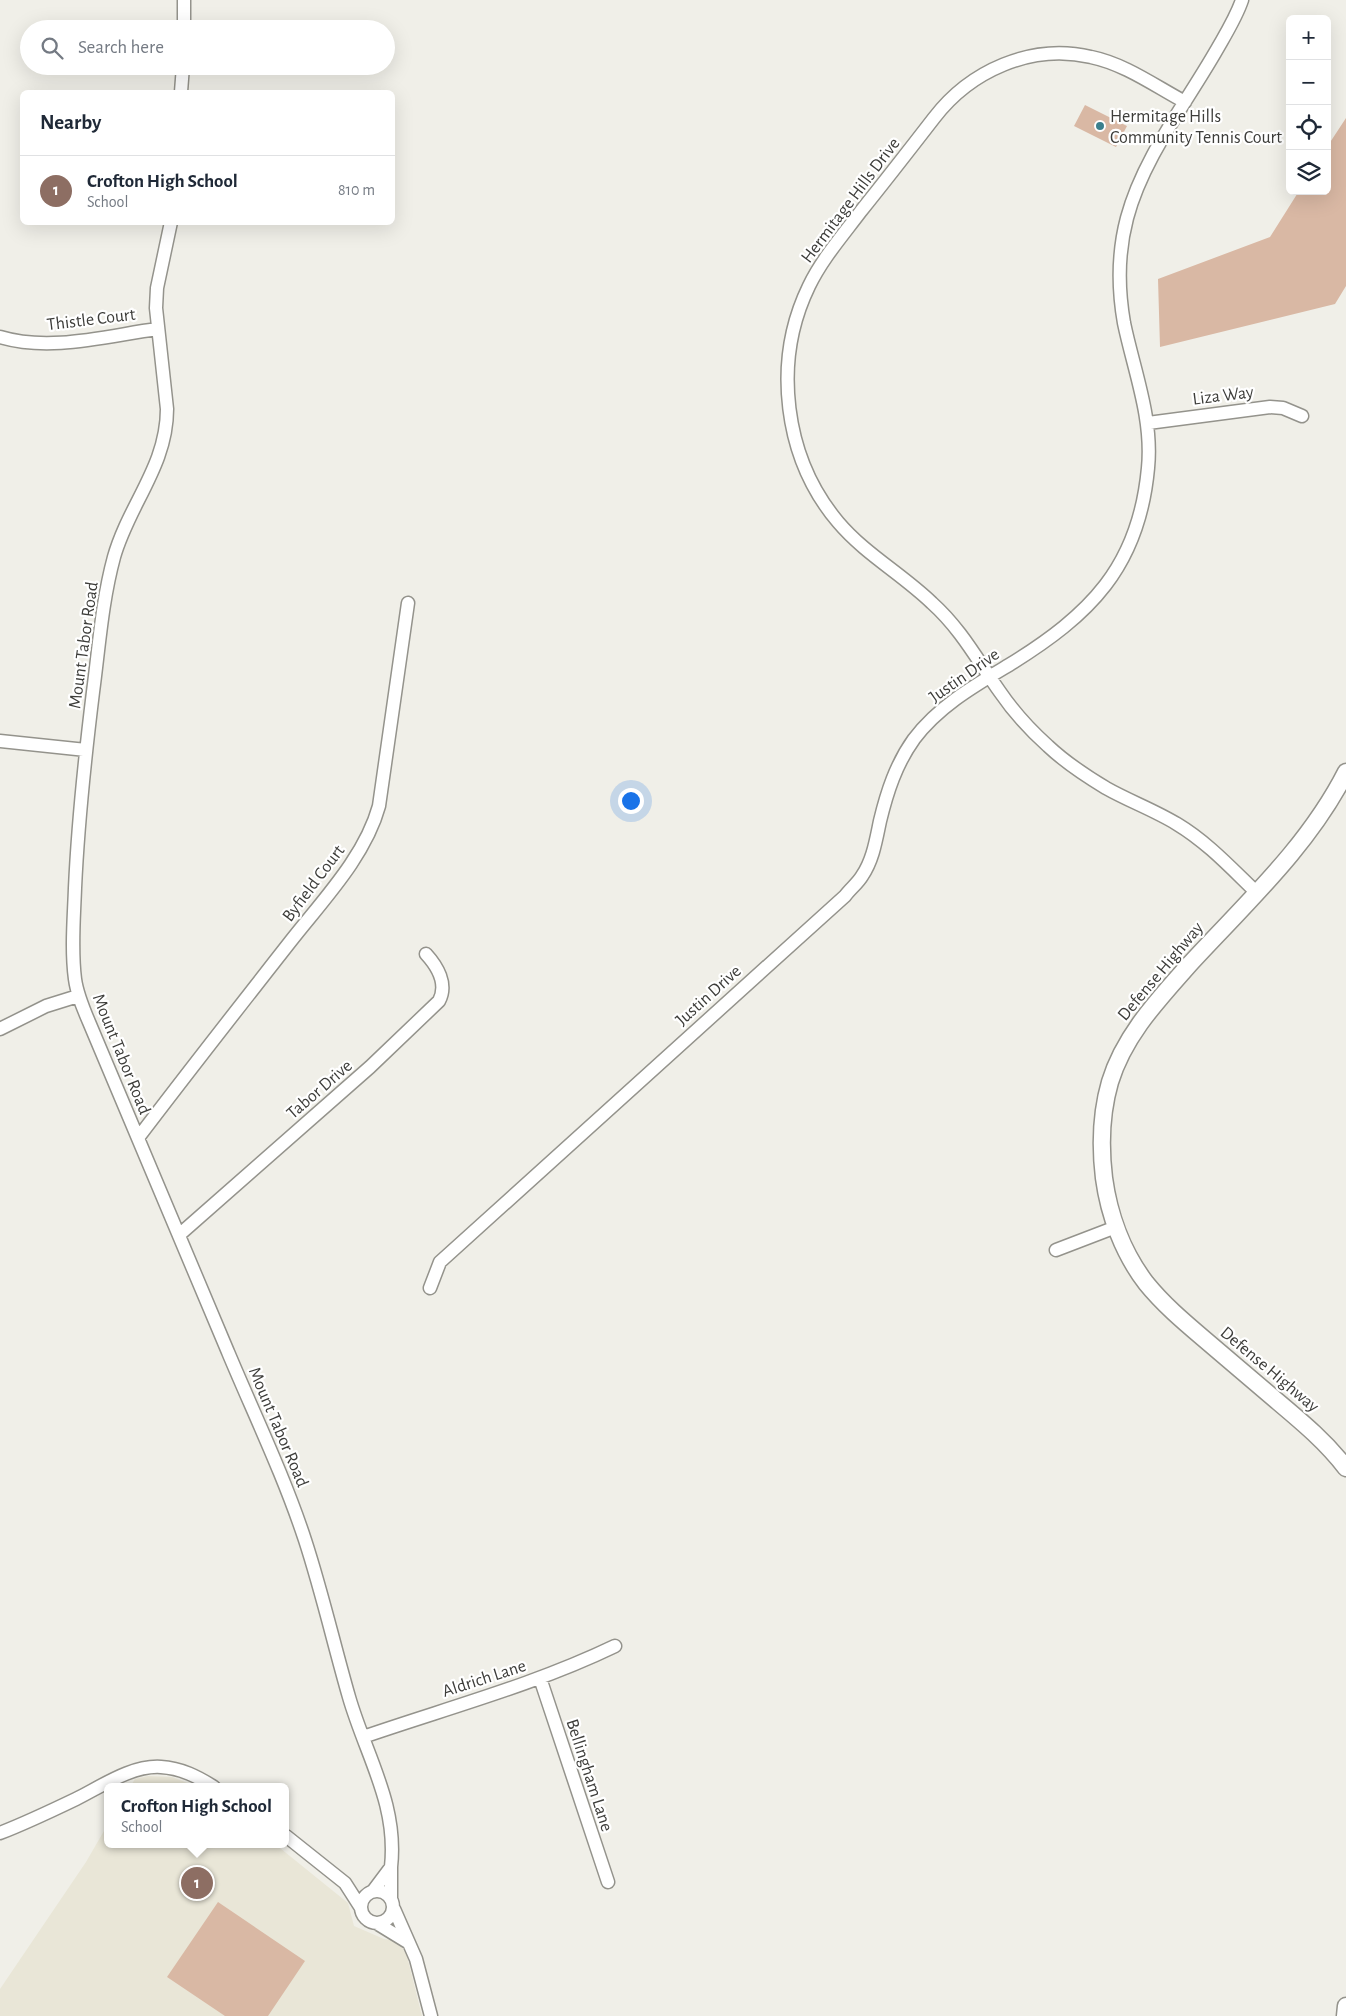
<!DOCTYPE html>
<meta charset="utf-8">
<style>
body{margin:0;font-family:"Alegreya Sans",sans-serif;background:#f2f2f3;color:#1f2937}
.controls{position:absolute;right:15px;top:15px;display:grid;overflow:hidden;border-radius:8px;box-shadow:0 5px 20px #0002}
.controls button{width:45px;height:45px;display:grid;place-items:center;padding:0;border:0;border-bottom:1px solid #e0e1e3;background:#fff;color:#1f2937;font:25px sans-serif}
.you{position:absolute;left:630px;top:800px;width:18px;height:18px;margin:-12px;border:4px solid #fff;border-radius:50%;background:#1a73e8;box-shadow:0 0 0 8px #1a73e833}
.badge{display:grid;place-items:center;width:32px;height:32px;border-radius:50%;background:#2563eb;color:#fff;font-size:16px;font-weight:700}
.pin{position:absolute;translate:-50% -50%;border:2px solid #fff;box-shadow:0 1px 5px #0006}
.popup{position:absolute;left:104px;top:1783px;width:185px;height:65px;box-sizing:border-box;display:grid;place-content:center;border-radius:8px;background:#fff;filter:drop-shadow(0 1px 4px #0005);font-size:16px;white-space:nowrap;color:#747a83}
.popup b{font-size:19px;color:#1f2937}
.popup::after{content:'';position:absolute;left:50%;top:100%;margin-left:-10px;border:10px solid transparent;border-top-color:#fff}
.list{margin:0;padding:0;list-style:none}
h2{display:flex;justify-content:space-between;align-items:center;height:65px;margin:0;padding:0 20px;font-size:21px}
h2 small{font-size:16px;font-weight:400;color:#747a83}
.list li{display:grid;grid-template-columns:32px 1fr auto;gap:15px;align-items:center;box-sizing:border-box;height:70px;padding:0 20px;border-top:1px solid #e0e1e3}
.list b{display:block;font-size:19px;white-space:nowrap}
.list p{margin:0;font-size:16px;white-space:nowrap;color:#747a83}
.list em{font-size:16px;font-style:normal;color:#747a83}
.icon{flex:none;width:28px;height:28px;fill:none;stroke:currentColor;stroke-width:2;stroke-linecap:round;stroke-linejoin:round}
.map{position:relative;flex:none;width:1346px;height:2016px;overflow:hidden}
.search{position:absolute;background:#fff;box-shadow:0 5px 20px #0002;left:20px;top:20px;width:375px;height:55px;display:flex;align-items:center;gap:12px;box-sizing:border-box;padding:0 18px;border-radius:28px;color:#747a83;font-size:19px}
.panel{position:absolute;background:#fff;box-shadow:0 5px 20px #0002;left:20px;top:90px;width:375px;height:135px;border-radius:8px}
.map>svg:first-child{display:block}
.built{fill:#e9e6d7}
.green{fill:#d9b8a4}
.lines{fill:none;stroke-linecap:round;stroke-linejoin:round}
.minor-casing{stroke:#94938c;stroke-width:15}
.major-casing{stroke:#94938c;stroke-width:19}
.minor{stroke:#fff;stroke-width:12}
.major{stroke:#fff;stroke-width:16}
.poi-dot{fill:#3a7f8d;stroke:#fff;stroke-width:2}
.labels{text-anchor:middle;stroke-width:4.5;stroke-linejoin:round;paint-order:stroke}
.poi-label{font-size:18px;fill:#3d3d3a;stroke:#fff;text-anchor:start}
.street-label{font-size:18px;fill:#3d3d3a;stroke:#fff}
</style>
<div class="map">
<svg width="1346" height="2016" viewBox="0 0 1346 2016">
<rect width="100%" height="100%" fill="#f0efe8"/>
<path class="built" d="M148,1776L172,1777L198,1787H130L135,1779Z
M108,1824V1844H275L348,1903L354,1926L384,1939L399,1941L407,1956L422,2016H0V1989L86,1862Z"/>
<path class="green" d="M1085,105L1127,126L1116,147L1074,126Z
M1346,118V286L1335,304L1160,347L1158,279L1270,237L1299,191H1327V147Z
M218,1902L305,1961L268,2016H225L167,1977Z"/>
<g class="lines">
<defs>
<path id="minor" d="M184,29V0
M181,92L183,66
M1185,102C1155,86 1125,64 1091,57C1031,43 970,71 934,118C910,149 886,180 861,211C843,235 822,259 809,286C772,362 784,458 838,522C865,554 902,574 932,603C961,629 978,661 1000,692C1013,711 1030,730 1048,746C1065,762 1086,776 1106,788C1129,801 1154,810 1177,824C1207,842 1231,868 1256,892
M171,222L157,288L156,308L167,409C167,466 129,504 114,557C102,601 99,647 93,692C85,757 78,822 75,888C74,918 71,949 75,979C77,994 83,1008 89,1022C136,1132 182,1242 228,1352C254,1414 284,1476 305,1540C322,1592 334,1645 349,1697C366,1756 398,1804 391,1867
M0,337C50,352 106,336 157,329
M1148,423L1270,407L1283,408L1302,416
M0,741L86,750
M0,1029L46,1006L78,996
M138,1138C188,1072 239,1007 290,942C322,901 365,857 379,806L408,603
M179,1235L370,1067L439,1001C448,984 437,966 426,954
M1056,1250L1116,1227
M430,1288L440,1262L845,896C850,889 858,883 862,876C873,860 876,840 880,821C887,792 896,764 914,739C939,706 974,686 1009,665C1090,615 1139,567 1148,468C1153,418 1134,371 1124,323C1118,289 1118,252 1127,218C1143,158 1185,105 1216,51C1225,35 1236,18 1242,0
M540,1678L608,1882
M363,1737C447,1708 534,1685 615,1646
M0,1833C26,1823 51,1811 76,1799C102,1786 132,1765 161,1767C181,1768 198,1777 214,1787
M286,1836L345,1883L361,1908
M361 1907a16 16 0 1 1 32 0a16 16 0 1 1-32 0Z
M373,1891L391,1867V1898
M394,1909L416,1959L431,2016
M378,1924L409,1943"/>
<path id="major" d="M1346,772C1308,847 1244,905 1188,966C1157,1001 1124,1036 1110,1082C1101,1113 1100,1145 1104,1178C1109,1215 1123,1253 1146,1283C1163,1304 1183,1321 1203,1338C1228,1359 1252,1380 1277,1401C1302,1422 1326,1442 1346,1468
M1345,2016L1346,2006"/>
</defs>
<use href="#minor" class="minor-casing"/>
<use href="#major" class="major-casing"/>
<use href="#minor" class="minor"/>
<use href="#major" class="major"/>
</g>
<circle class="poi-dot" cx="1100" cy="126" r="5"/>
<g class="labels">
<g class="poi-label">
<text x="1110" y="122">Hermitage Hills<tspan x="1110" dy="21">Community Tennis Court</tspan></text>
</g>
<g class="street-label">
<text transform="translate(850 200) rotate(-53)" y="6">Hermitage Hills Drive</text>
<text transform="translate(91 319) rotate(-7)" y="6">Thistle Court</text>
<text transform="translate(1223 395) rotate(-7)" y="6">Liza Way</text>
<text transform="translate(83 645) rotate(-82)" y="6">Mount Tabor Road</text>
<text transform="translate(964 675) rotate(-35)" y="6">Justin Drive</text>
<text transform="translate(313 883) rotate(-53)" y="6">Byfield Court</text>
<text transform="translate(1160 971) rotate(-50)" y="6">Defense Highway</text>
<text transform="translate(708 995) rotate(-42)" y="6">Justin Drive</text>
<text transform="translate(122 1054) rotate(68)" y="6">Mount Tabor Road</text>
<text transform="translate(319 1089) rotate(-41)" y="6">Tabor Drive</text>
<text transform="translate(1270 1369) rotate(40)" y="6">Defense Highway</text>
<text transform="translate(279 1427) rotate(67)" y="6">Mount Tabor Road</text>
<text transform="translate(484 1678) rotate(-18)" y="6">Aldrich Lane</text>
<text transform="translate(590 1775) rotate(72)" y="6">Bellingham Lane</text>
</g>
</g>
</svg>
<div class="controls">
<button>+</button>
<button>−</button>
<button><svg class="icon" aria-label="locate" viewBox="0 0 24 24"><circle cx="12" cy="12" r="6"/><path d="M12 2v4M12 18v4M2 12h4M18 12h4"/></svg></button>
<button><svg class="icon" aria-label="layers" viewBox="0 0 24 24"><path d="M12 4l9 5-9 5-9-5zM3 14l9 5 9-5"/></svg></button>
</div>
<div class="you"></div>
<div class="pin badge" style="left:197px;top:1883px;background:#8d6e63">1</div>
<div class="popup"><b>Crofton High School</b>School</div>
<div class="search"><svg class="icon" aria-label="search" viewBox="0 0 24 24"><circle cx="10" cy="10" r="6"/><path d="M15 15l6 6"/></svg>Search here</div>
<section class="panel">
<h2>Nearby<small></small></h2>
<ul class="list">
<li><span class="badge" style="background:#8d6e63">1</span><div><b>Crofton High School</b><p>School</p></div><em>810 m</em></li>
</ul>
</section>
</div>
